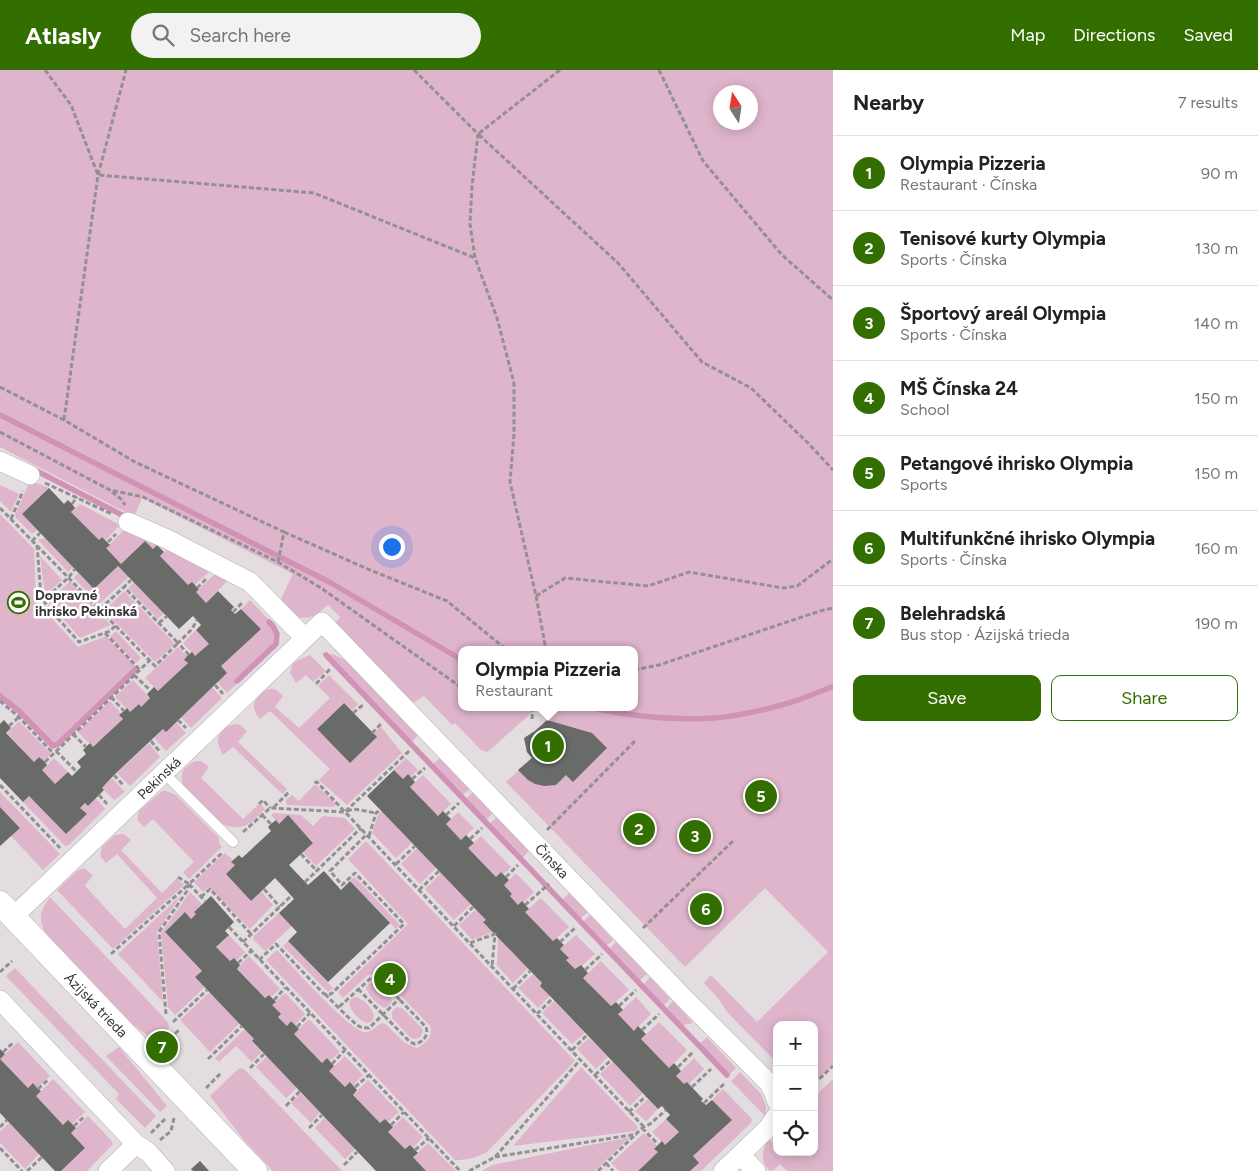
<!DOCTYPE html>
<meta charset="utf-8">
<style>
body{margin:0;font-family:Figtree,sans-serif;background:#f2f2f2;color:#222}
.controls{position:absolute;right:15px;bottom:15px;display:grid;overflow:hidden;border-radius:10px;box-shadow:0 2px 12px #0003}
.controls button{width:45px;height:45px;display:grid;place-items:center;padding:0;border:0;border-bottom:1px solid #e0e0e0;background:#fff;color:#222;font:25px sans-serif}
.compass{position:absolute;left:713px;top:15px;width:45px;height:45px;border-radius:50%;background:#fff;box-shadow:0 2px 12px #0003;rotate:348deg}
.you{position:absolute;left:391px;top:476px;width:18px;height:18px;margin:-12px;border:4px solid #fff;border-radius:50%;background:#1a73e8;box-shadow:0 0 0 8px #1a73e833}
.badge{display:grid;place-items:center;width:32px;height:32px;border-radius:50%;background:#326e00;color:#fff;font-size:16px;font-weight:700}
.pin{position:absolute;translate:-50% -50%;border:2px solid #fff;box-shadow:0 1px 5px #0006}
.popup{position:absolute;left:458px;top:576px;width:180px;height:65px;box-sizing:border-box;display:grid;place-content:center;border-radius:10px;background:#fff;filter:drop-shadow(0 1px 4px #0005);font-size:16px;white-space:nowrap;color:#767676}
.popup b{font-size:19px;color:#222}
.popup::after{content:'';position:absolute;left:50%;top:100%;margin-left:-10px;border:10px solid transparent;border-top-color:#fff}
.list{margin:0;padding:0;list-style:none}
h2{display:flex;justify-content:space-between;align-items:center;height:65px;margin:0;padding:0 20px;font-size:21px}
h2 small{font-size:16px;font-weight:400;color:#767676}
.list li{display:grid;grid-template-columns:32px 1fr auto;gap:15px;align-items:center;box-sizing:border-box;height:75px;padding:0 20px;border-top:1px solid #e0e0e0}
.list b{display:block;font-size:19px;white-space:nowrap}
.list p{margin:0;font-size:16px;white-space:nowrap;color:#767676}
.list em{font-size:16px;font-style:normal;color:#767676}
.actions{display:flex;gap:10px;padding:15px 20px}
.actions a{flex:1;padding:11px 0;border:1px solid #326e00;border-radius:10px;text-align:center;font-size:18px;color:#326e00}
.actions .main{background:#326e00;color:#fff}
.icon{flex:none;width:28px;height:28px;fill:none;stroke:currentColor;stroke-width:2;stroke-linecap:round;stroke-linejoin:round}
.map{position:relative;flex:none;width:833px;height:1101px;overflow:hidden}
header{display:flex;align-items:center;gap:30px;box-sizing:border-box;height:70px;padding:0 25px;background:#326e00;color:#fff}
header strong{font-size:24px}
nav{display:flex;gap:28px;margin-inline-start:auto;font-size:18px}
.search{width:350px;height:45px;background:#f2f2f2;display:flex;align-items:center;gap:12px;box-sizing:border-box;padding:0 18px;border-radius:28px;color:#767676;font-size:19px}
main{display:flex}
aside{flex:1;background:#fff}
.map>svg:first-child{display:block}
.green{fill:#dfb5cc;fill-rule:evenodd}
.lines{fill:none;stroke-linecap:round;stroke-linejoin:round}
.stream{stroke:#d193b5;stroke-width:5.5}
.building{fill:#686b67}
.service-casing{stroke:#b5afb2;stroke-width:11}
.minor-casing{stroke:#b5afb2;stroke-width:20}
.tertiary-casing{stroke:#b5afb2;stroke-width:25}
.path{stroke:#949092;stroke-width:3;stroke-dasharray:5 2.5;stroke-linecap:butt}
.service{stroke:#fff;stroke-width:10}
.minor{stroke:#fff;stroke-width:19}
.tertiary{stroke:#fff;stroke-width:24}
.labels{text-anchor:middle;stroke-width:5;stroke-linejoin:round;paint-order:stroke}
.poi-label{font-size:14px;font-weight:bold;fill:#363435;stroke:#fff;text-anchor:start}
.street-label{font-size:14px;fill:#363435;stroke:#fff}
</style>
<header>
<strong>Atlasly</strong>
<div class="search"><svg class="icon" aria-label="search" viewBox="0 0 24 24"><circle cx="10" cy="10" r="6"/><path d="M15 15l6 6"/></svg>Search here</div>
<nav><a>Map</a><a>Directions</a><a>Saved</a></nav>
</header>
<main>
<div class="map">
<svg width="833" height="1101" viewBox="0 0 833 1101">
<rect width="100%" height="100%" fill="#e3dde0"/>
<path class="green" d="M0,0H833V995L814,1012V955H777V993L727,942L718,928L704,913L711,905L757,952L828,882L765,818L685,897L506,712L532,688L527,682L524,668L535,661L547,650L549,637H634V580H462V637H538L492,678L487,682L481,680L455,653L452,655L424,626L413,633L335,553L340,547L328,535C324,538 319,543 315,545C302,552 287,545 278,535L293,504L142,428L133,449L129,444L0,377ZM720,22H750V52H720Z
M30,411L34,412L49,418L22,444L37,460L32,464L16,448L15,445Z
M0,415L19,424L11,442L0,431Z
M80,434L120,455L106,470L102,467L99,470L71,442Z
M0,444L34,479L36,531L78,577L106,566L138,599L59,675L53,678L50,677L19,643L0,630Z
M127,457L159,473L153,479L145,471L121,494L106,478Z
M45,468L73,497L68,502L38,470Z
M169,478L212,499L195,515H188L160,486Z
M40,486L62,510L45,525Z
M118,496L129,507L99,534L74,508L78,503L95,519Z
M217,502L230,508L206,533L196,522Z
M70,511L111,555L80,568L48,532Z
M134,512L164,543L158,549L128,518Z
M124,521L175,574L155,592L104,541Z
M250,530L274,555L278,564L277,574L227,623L217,612L227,603L221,596L261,559L241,539Z
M196,560L209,574L195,586L183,573Z
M116,561L141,588L136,593L110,567Z
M178,577L187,586L184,590L188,593L158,621L145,608Z
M323,583L335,585L347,591L418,665L410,674Z
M310,585L326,601L313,612L306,605L296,613L290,603L293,593Z
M329,605L358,634L351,641L343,633L317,659L350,693L376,668L373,664L381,657L402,683L347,735L319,710L330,699L270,641L260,649C257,645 253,640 254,635C254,631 257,628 260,625C269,616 275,617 283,626L275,637L299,658L330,628L318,616Z
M133,610L150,628L141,637L139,634L130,642L115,627Z
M212,617L222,628L191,658L181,647Z
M110,631L121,643L119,645L123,649L93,677L78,662Z
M19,651L51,684L43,691L39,687L34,692L7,663Z
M176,652L186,663L166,681L154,668L163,659L166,661Z
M235,654L240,655L247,661L238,672L287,719L283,724L276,718L233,677L223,685C221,680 217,675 218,669C219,662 228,655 235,654Z
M149,673L160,687L130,716L117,703Z
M54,688L68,702L55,714L42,700Z
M406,688L418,700L410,707L403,709L394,700Z
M440,688L470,719L460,727L431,696Z
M196,691H201L209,697L201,708L243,749L260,733L265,739C259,745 252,753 244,756C238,758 230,757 225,755C215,751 208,742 201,734C196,729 189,724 185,718C177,706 184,695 196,691Z
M423,705L451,734L438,746L410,717Z
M112,708L125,722L114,730L102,718Z
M315,714L336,734L334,737L287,735L286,733V730L292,725L299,731Z
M162,721H166L176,725L219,768V773L222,777L189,809L183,802L194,792L153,749L144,757L137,750L139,741Z
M0,722L60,784L43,800L11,766L20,757L0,737Z
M473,722L493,743L484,752L463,731Z
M29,726L66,764L86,745L80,738L85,733L88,736L96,728L105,739L69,775L65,776L23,732Z
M382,741L412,773L396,788L372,763L378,745Z
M458,742L474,758L461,770L446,754Z
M273,743L301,745L313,756L323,746L345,748L355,759L316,796L303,782L313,772L288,746L279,754L271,745Z
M497,747L529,781L520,790L487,756Z
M124,764L131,770L121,780L162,823L177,808L184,815L113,879L57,820L77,801L84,798L93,805L85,816L125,859L157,828L117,784L106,793L100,786L102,777L115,765Z
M481,766L511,797L504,804L501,802L496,807L468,778Z
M366,771L575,991L487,1082C476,1088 467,1090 455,1090L266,890L277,880C291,895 349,960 364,962C374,963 376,953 384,953C396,963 402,974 417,978C426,973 433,967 430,956L384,908C379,905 375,903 368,905L343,928L338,922L408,854L348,789Z
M417,778L436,798L420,814L401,794Z
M225,783L233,790L232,792L235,795L226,804L251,831L261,821L273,835L250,859L209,817L203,822L194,812Z
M441,803L471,834L454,850L425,819Z
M516,803L534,822L523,833L518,835L510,826L512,824L504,815Z
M355,807L400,855L396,859L350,811Z
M190,822L202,834L194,842L196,844L191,849L185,842L165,862L202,901L195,907L205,917L175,945L168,937L161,863Z
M569,823L588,842L578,851L560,832Z
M181,825L157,862L163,932L118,884Z
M50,827L167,951L169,956L167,963L157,973L126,949L46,866C38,847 39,843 50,827Z
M541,828L569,857L553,871L525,842Z
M476,839L486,850L483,852L493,862L472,870L459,855Z
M279,843L292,856L265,881L253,869L254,866Z
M590,845L613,870L604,878L581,854Z
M229,865L245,882L236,891L233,888L230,891L216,878Z
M576,865L595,884L582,896L580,895L575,899L566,890L568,887L560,879Z
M498,867L528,898L513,913L497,895Z
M288,871L333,918L328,922L283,876Z
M616,872L647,904L637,913L607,881Z
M249,886L280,919L271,927L269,925L265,928L237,899Z
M601,891L629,920L611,936L583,908Z
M15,898L156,1046L145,1058L116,1029L119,1024L6,906Z
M533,904L542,913L540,916L550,926L538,938L518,918Z
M650,907L670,929L661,938L641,917Z
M373,911C380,913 390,923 392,931L389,935L385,938C377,935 368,925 366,918L369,914Z
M210,922L240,953L210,982L180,950Z
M285,923L305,944L295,955L291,951L287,956L278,947L272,935Z
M355,927C363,928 373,939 374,946L372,951L367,953C360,951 350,941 349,933L351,929Z
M636,927L651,944L634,961L618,944Z
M554,931L585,963L572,974L542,943Z
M673,931L693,953L679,956L664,941Z
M397,937L402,938L422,958L423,962L420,967L416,969L411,968L392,948C391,942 393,940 397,937Z
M309,949L340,982L330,991L327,988L322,993L294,964Z
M659,952L687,980L669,998L641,969Z
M245,959L254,969L252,972L262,982L252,992L236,976L219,992L215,988Z
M707,967L736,998L727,1007L697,976Z
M589,968L608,987L596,999L577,979Z
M18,972L50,1006L37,1018L33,1013L28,1018L0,989Z
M119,977L167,1036L160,1042L106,986Z
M267,986L297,1018L286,1028L256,997Z
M345,986L363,1005L353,1015L350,1012L345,1017L329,1001Z
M694,988L704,999L689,1014L687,1012L684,1014L676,1006Z
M613,992L643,1023L630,1036L600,1004Z
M581,997L636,1055L638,1058L636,1061L513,1076Z
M241,998L245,1000L342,1101H273L243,1069L210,1026L237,1000Z
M740,1002L761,1024L766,1036L765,1046L731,1011Z
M53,1009L85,1042L72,1054L63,1055L36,1026Z
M833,1009V1101H787L780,1094L774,1100L770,1101C760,1092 761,1080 769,1069L777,1078V1082H814V1027Z
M368,1010L399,1042L388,1052L385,1049L380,1053L353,1025Z
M723,1019L751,1048L752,1050L750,1054L701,1101H690L699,1093L693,1086L732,1050L712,1030Z
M301,1023L320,1042L311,1053L291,1033Z
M648,1029L658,1039L646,1051L635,1041Z
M88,1046L111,1070L113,1074L87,1101H61L85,1078L71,1063Z
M325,1047L355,1079L345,1089L315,1058Z
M403,1047L423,1067L413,1078L410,1075L405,1079L388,1062Z
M666,1049L679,1062L665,1075L652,1062Z
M9,1053L39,1084L25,1099L0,1073V1061Z
M643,1064H645L657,1076L654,1079L658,1082L638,1101H619L611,1093Z
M630,1067L595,1101H482L492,1095Z
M428,1073L456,1101H426L413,1087Z"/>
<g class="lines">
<path class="stream" d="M0,345L331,513L462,590
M33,399L126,447
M326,585L727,1005
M237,611L276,574L277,564L273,556L269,552
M0,626L19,641L53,676L58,674L136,599
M588,637C629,646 672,651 714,648C739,646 764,640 789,633C803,629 818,622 832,617"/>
</g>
<path class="building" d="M49,418L64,434L68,430L72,434L75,438L71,442L99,470L102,467L110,475L106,478L121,494L145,471L153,479L157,475L164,482L160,486L188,515L192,512L199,519L196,522L206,533L218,521L234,537L231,540L235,544L241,539L261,559L221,596L227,603L166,662L163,659L114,705L102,718L104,720L88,736L85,733L80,738L87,744L66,764L29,726L23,732L0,708V654L4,650L11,658L6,663L34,692L39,687L45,692L47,695L42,700L55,714L68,702L72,706L81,697L77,692L86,684L83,680L90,673L93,677L123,649L119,645L124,641L127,638L130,642L139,634L141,637L150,628L147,624L154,617L158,621L188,593L184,590L187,586L192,582L195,586L209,574L196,560L201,555L193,546L179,559L118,496L94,519L22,444Z
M344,633L377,667L350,693L317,659Z
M547,650L592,663L607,678L573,712L566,705L556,715L544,716L535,714L528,710L518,700L532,688L527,682L524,668L535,661Z
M394,700L403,709L408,704L415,712L410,717L438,746L443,741L451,749L446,754L461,770L466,765L474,773L468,778L496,807L501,802L509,810L504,815L512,824L510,826L518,835L522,831L529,839L525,842L553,871L557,868L564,875L560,879L569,888L566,890L575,899L581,895L588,903L583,908L611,936L616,932L623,940L618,944L634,961L638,956L646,964L641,969L669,998L674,993L681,1001L676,1006L684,1014L687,1012L703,1029L701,1031L706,1035L712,1030L732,1050L693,1086L699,1093L690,1101H638L658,1082L654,1079L662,1071L665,1075L679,1062L666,1049L670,1045L662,1036L658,1039L550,926L540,916L542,913L483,852L486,850L367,726Z
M0,737L20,758L0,776Z
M288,745L313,773L289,795L308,815L324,801L341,820L350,811L390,853L328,912L288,871L297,862L279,843L294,829L288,822L275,808L251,831L226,804L235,795L231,792L239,785L242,788L271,761L268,757L271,754L276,750L279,754Z
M211,826L234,852L225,861L229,865L216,877L230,891L234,888L240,895L237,899L265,928L269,925L276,932L272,935L281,944L278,947L287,956L291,951L299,959L294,964L322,993L327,988L334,996L329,1001L345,1017L350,1012L357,1020L353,1025L380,1053L385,1049L393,1057L388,1062L405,1079L410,1075L418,1083L413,1087L426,1101H376L252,971L254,969L195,907L202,901L165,862L185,842L191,849L196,844L194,842Z
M0,979L5,984L0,989L28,1018L33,1013L37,1018L41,1021L36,1026L63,1055L68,1050L76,1058L71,1063L85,1078L61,1101H55L0,1043Z
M200,1091L209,1101H193L191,1099Z"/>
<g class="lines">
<defs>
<path id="service" d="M164,703L233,772"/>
<path id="minor" d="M0,391L30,405
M128,452L167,469L250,512L305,568
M13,847L322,552L683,927L769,1013L773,1021L777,1032
M0,930L136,1074L148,1082L165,1101
M740,1085L756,1101
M108,1101L136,1074
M723,1101L769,1057L777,1045"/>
<path id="tertiary" d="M0,833L255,1101"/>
</defs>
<use href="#service" class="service-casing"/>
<use href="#minor" class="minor-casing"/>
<use href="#tertiary" class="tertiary-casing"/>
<path class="path" d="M45,0L71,35L98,105L314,123L475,188
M414,0L478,64L472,116L470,154L475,188L497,248L514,313V364L510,412L536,526L546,580
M560,0L478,64L618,193L702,292L751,318L808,373L833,400
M659,0L703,91L782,185L833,230
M0,317L64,350L135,392L284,462L278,492
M64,350L98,105L126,0
M0,362L110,420L143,427L278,492L321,518L462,618
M45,413L112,444
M112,422L121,429L125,435
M72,434L77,427
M0,438L155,596L178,573L124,517L131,510
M11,449L23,421
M284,462L370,500L447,531L507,580
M32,471L40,463
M108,472L116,464
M37,475L41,526L44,530L69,507L75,499
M197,518L206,509
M536,526L565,508L648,516L689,502L783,518L797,516L833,489
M44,530L46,535L79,572L110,561L116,555
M100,539L124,517
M233,542L243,532
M159,553L167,546
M105,563L140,600
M189,585L178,573L192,559L197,550
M634,600L659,595L820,541L833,538
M134,605L151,621
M316,614L330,599
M215,615L223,624
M111,627L124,641
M0,631L19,647L53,683
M353,643L364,634
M532,649L533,637
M178,650L186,658
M9,656L19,647
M372,663L382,653
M73,664L86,677
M151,671L160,682
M56,681L76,701
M409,681L345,742L644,1057
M45,692L149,591
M114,705L123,715
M412,709L425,698
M0,715L60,778
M99,725L107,734
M259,734L263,730L270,738
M274,737L289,722
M347,741L354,739L376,743
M262,745L271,754
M446,745L459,733
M547,760L635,671
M243,762L270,738L345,742L317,712L312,713
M369,766L376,743L380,740
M470,769L482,758
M301,784L317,801
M396,794L415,776
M178,807L189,814L223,782
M506,807L518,795
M305,812L361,758
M264,819L280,837
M419,820L439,801
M201,827L210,819L251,864
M525,835L549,814
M454,856L473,837
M229,857L460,1101
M643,858L734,770
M243,872L291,826
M560,872L576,857
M470,873L495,864L492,896
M111,884L189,814L205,831
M259,890L276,874L324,924H331L404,854L355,803L342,815L330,801L367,764
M238,893L251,881
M585,900L602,884
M0,902L12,891
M358,919L410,972L415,974C423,972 429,966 426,957L399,929
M513,919L530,901
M325,924C335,934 346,946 357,955C361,958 364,958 369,958L399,929C391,921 383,908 371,908L339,937
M274,930L285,918
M619,936L636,920
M166,944L159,862L187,821L189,814
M537,944L552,929
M173,952L207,920
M297,957L310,943
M642,960L659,944
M164,974L180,959
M572,980L587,965
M3,982L14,972
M208,989L242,956
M332,994L345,980
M678,997L694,981
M250,998L264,984
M595,1005L611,990
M814,1014L833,996
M355,1017L369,1005
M692,1017L711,999
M206,1018L221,1003
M38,1019L49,1009
M704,1033L725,1013
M286,1036L300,1021
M629,1042L646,1026
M391,1055L404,1042
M74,1056L85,1046
M0,1057L7,1050
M309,1058L322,1045
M642,1058L658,1074
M151,1063L165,1049
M160,1070L171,1061L174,1048
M0,1078L22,1101
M415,1080L429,1068
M495,1087L637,1064
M606,1093L613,1101
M344,1095L357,1082
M27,1101L42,1087
M469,1101L495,1087L580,990
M598,1101L642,1058L650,1054L666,1040"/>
<use href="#service" class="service"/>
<use href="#minor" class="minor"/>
<use href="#tertiary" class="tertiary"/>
</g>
<defs>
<symbol id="stadium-ring" viewBox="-11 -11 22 22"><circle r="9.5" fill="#fff" stroke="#326e00" stroke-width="1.5"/><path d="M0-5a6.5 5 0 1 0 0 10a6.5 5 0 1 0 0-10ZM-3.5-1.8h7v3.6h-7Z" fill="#326e00"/></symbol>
</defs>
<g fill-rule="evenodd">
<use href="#stadium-ring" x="6" y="520" width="25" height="25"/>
</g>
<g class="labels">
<g class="poi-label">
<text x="35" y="530">Dopravné<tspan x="35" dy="16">ihrisko Pekinská</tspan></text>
</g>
<g class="street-label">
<text transform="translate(159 708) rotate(-44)" y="5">Pekinská</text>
<text transform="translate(552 791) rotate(46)" y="5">Čínska</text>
<text transform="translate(96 935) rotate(46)" y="5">Ázijská trieda</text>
</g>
</g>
</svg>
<div class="controls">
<button>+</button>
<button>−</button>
<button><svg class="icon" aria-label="locate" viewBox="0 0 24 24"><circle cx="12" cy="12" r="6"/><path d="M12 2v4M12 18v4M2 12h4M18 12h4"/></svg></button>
</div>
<svg class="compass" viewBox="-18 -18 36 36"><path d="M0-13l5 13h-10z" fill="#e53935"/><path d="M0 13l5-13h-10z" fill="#767676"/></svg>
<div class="you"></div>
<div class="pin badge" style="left:548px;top:676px">1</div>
<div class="popup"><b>Olympia Pizzeria</b>Restaurant</div>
<div class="pin badge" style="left:639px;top:759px">2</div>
<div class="pin badge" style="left:695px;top:766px">3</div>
<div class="pin badge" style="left:390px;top:909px">4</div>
<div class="pin badge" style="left:761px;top:726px">5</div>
<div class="pin badge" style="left:706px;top:839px">6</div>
<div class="pin badge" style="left:162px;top:977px">7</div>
</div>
<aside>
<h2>Nearby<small>7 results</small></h2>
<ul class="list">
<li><span class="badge">1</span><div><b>Olympia Pizzeria</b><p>Restaurant · Čínska</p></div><em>90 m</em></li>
<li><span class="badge">2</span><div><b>Tenisové kurty Olympia</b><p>Sports · Čínska</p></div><em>130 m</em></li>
<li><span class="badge">3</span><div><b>Športový areál Olympia</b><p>Sports · Čínska</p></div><em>140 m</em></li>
<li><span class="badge">4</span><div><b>MŠ Čínska 24</b><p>School</p></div><em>150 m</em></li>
<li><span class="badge">5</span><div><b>Petangové ihrisko Olympia</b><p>Sports</p></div><em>150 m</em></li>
<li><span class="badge">6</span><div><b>Multifunkčné ihrisko Olympia</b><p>Sports · Čínska</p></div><em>160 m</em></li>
<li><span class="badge">7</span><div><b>Belehradská</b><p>Bus stop · Ázijská trieda</p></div><em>190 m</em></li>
</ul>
<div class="actions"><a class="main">Save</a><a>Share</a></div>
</aside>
</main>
